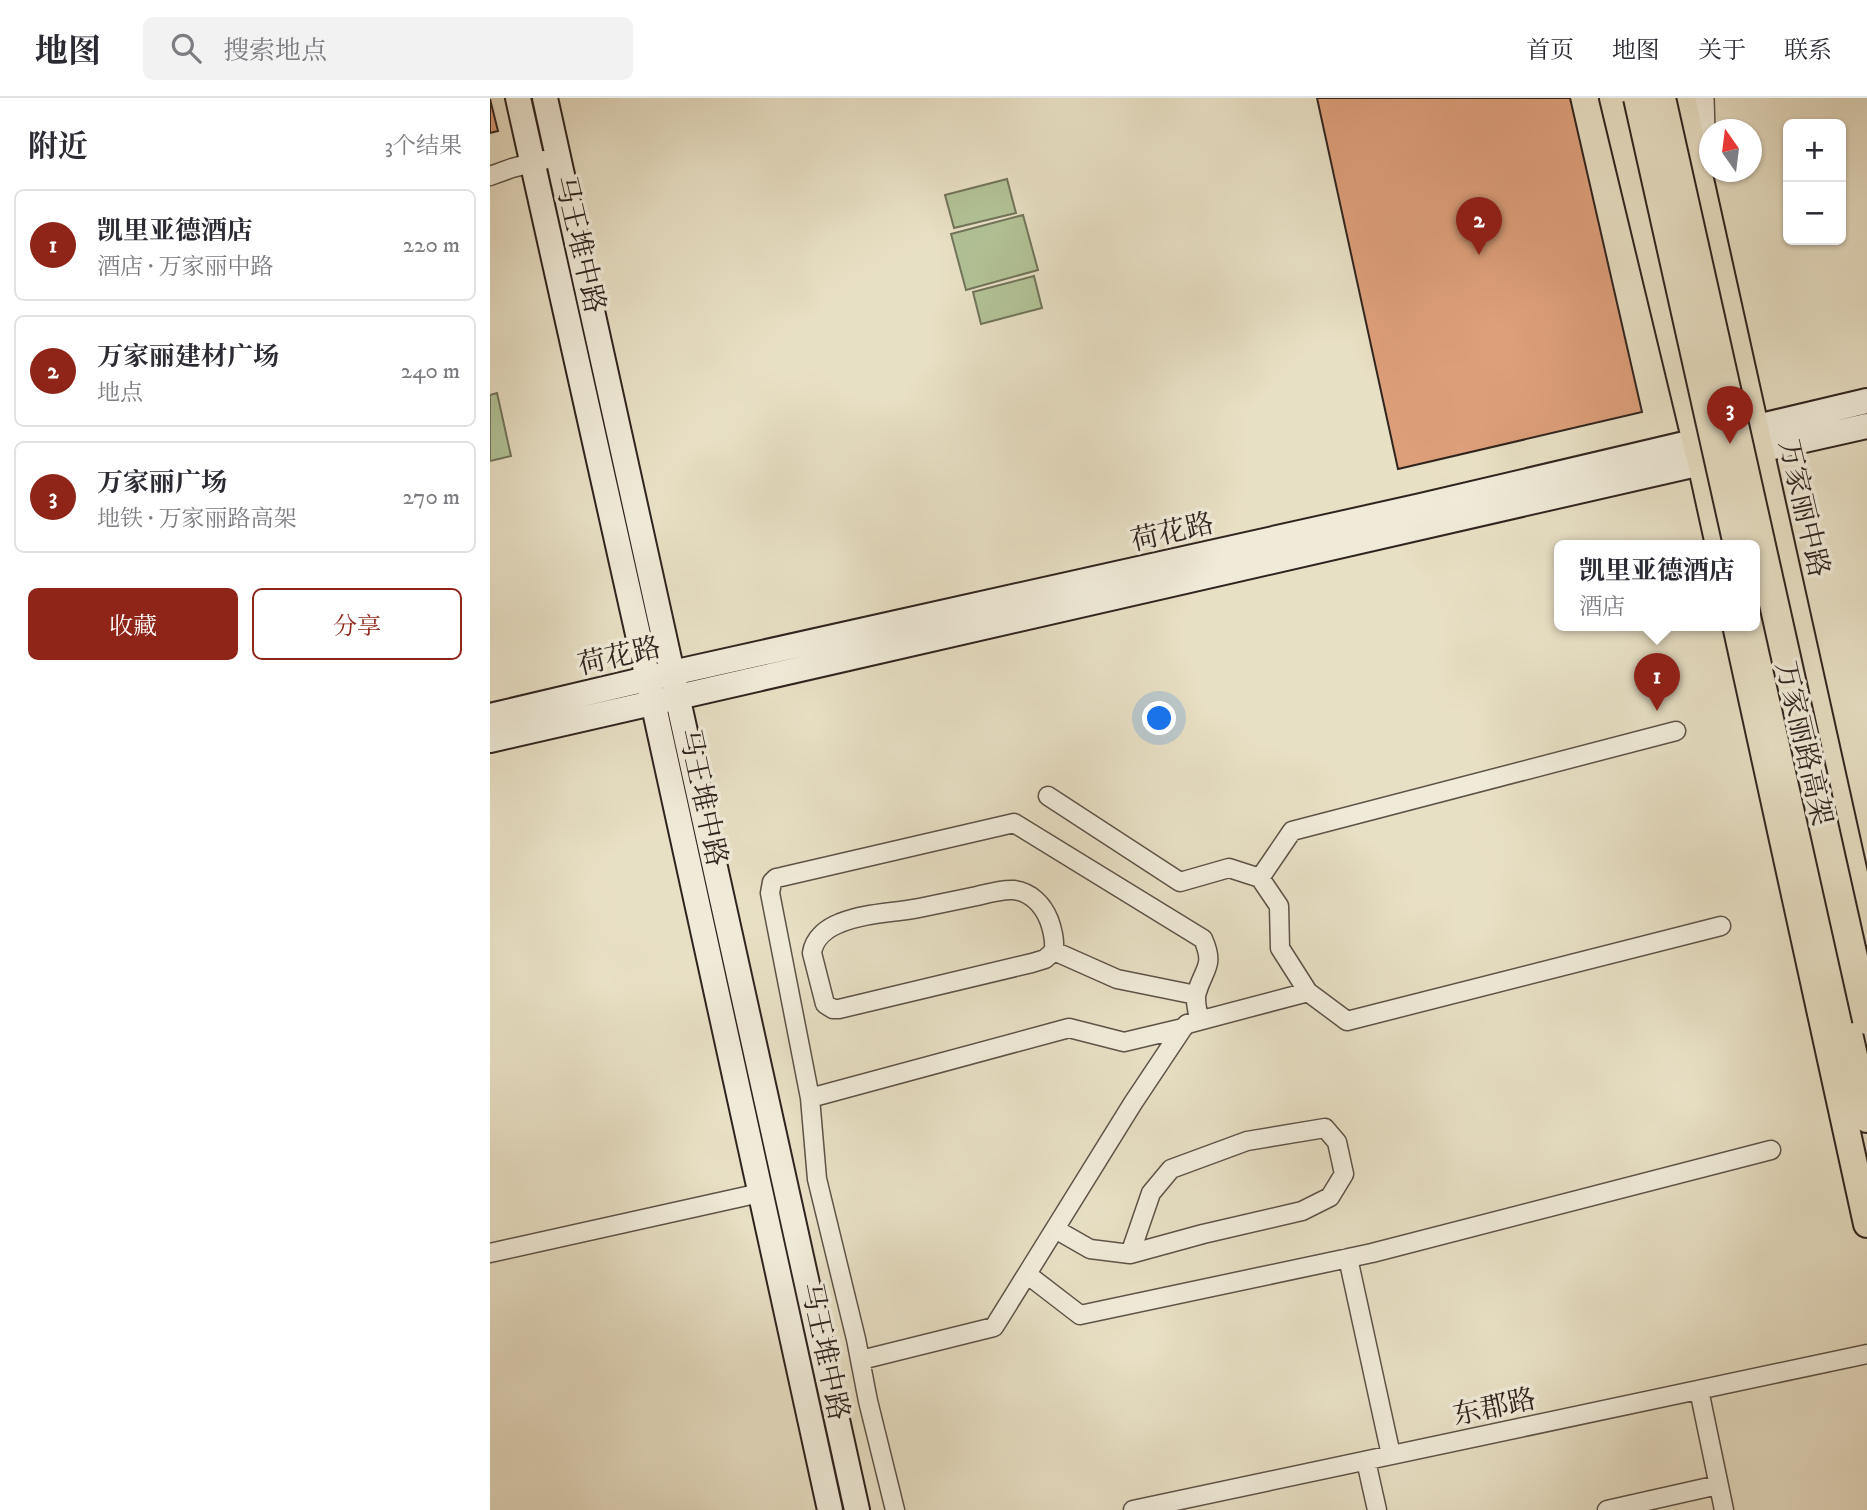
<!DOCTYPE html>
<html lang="zh">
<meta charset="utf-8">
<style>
body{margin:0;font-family:"IM FELL DW Pica","Noto Serif SC",serif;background:#f2f2f3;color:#2b2b33}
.controls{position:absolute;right:21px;top:21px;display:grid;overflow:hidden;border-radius:10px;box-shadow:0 2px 5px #0004}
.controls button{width:63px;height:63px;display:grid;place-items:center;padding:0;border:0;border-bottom:2px solid #e1e1e2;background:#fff;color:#2b2b33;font:35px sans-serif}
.compass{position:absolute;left:1209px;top:21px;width:63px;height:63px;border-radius:50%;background:#fff;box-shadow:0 2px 5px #0004;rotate:346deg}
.you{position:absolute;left:670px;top:621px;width:24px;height:24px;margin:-18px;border:5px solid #fff;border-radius:50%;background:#1a73e8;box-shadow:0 0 0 10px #1a73e833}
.badge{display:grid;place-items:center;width:46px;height:46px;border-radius:50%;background:#8f2418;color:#fff;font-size:23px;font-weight:700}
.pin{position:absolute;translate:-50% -58px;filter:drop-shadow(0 2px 4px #0008)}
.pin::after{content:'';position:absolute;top:37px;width:24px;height:21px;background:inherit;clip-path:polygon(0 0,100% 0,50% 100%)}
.popup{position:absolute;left:1064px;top:442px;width:206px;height:91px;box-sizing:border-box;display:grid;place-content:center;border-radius:10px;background:#fff;filter:drop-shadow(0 2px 5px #0005);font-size:23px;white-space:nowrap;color:#7c7c81}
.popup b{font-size:26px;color:#2b2b33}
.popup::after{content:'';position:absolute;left:50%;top:100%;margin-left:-14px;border:14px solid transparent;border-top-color:#fff}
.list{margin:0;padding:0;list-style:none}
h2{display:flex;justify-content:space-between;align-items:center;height:91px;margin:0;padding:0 28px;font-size:30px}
h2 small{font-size:23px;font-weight:400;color:#7c7c81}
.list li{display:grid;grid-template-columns:46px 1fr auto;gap:21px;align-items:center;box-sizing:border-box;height:112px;margin:0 14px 14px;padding:0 14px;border:2px solid #e1e1e2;border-radius:10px}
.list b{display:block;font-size:26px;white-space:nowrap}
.list p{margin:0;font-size:23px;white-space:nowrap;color:#7c7c81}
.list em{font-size:23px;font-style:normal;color:#7c7c81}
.actions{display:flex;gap:14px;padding:21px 28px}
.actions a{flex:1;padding:16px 0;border:2px solid #8f2418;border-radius:10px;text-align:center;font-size:24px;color:#8f2418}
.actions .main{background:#8f2418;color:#fff}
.icon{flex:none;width:38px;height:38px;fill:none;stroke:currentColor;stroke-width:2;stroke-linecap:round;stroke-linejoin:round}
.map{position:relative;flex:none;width:1377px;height:1412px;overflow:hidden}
header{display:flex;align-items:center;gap:42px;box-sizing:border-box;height:98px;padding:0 35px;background:#fff;border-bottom:2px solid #e1e1e2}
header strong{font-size:33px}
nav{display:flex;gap:38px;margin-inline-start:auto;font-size:24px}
.search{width:490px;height:63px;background:#f2f2f3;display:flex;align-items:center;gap:18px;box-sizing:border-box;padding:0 24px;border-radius:10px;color:#7c7c81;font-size:26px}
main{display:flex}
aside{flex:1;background:#fff}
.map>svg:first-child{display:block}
.green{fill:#b2c397;stroke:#71745b;stroke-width:2}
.building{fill:#dd9f7a;stroke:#30241f;stroke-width:2}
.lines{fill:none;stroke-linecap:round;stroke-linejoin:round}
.minor-casing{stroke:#5e5348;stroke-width:21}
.tertiary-casing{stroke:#5e5348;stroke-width:24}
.secondary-casing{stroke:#30241f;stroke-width:28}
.primary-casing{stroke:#30241f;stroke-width:30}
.trunk-casing{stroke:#30241f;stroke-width:32}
.minor{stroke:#f0ebd9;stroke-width:18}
.tertiary{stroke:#f0ebd9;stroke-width:21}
.secondary{stroke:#f0ebd9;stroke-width:24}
.primary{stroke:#e8e0c5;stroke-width:26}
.trunk{stroke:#e8e0c5;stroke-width:28}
.trunk-bridge-casing{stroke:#30241f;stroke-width:32;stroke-linecap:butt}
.trunk-bridge{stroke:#e8e0c5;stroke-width:28}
.labels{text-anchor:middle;stroke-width:7;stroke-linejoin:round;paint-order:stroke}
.street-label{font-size:28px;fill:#30241f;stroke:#f0ebd9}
</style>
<header>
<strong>地图</strong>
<div class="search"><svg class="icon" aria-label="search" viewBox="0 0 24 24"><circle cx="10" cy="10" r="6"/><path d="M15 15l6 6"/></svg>搜索地点</div>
<nav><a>首页</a><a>地图</a><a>关于</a><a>联系</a></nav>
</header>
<main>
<aside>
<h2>附近<small>3个结果</small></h2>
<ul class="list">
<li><span class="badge">1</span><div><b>凯里亚德酒店</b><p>酒店 · 万家丽中路</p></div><em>220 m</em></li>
<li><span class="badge">2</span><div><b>万家丽建材广场</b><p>地点</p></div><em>240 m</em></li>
<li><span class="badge">3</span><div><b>万家丽广场</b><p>地铁 · 万家丽路高架</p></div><em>270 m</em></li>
</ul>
<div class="actions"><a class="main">收藏</a><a>分享</a></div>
</aside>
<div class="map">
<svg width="1377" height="1412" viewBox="0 0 1377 1412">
<rect width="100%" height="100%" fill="#e8e0c5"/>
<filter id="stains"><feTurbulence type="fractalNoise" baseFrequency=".00286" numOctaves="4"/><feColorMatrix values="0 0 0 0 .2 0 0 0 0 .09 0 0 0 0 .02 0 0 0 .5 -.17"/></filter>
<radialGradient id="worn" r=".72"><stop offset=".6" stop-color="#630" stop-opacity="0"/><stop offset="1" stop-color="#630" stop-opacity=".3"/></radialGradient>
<path class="green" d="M517,81L526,115L464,130L455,97Z
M533,117L548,172L476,192L461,136Z
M544,178L552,210L491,226L483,194Z
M7,295L21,358L0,363V297Z"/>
<path class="building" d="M827,0H1080L1152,314L908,371Z
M0,1L8,33L0,35Z"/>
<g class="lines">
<defs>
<path id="minor" d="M0,78L22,70L54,62
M558,698L690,784L739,770L770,780L789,808L790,850L818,894
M770,780L802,733L1186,633
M564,853C565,842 563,833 559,822C553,807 541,794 524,792C512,791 499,795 487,798C468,802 448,806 429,810C403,815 374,815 350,825C337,830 324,840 322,855L335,906L343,911H349L542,865L555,861L564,853L627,881L706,897
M320,1000L579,930L634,944L693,930
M565,1131L600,1151L640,1156L713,1136L812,1113L840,1099L854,1076L847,1044L835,1030L757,1043L681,1071L661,1095L640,1156
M0,1155L270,1095
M858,1160L901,1357
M538,1177L590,1217L882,1155L1281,1052
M371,1262L504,1229L643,1005L693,930L697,926L818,894L857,923L1231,828
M1209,1292L1234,1412
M876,1363L887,1412
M405,1412L378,1303L366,1241L327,1081L320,1000L280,795L282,784L286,780L291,779L524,725L713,841C725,868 714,870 707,894C704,902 708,913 709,922
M643,1412L1377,1256
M1117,1412L1228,1387"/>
<path id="tertiary" d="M1213,0L1215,66"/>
<path id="secondary" d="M28,0L158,581L340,1412
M55,0L367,1412
M0,618L182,575L931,408L1377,303
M0,642L1211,365L1377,328"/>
<path id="primary" d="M1123,0L1211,365L1229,447
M1192,0L1377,834
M1246,527L1377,1126"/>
<path id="trunk" d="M1265,523L1377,1020"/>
</defs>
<use href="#minor" class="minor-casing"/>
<use href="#tertiary" class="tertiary-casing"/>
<use href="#secondary" class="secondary-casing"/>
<use href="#primary" class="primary-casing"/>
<use href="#trunk" class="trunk-casing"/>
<use href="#minor" class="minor"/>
<use href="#tertiary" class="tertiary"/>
<use href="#secondary" class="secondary"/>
<use href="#primary" class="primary"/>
<use href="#trunk" class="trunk"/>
<defs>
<path id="trunk-bridge" d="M1148,0L1248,447
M1171,0L1377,922"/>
</defs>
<use href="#trunk-bridge" class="trunk-bridge-casing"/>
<use href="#trunk-bridge" class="trunk-bridge"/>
</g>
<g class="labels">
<g class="street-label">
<text transform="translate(91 146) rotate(77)" y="10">马王堆中路</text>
<text transform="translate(1315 410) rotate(77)" y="10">万家丽中路</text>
<text transform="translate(682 433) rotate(-13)" y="10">荷花路</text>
<text transform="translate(129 557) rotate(-13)" y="10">荷花路</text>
<text transform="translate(1315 645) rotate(77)" y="10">万家丽路高架</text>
<text transform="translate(214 699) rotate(78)" y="10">马王堆中路</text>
<text transform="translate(336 1253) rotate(78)" y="10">马王堆中路</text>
<text transform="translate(1004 1308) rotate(-12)" y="10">东郡路</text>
</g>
</g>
<rect width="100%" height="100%" filter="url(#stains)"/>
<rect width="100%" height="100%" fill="url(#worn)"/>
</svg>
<div class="controls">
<button>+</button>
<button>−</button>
</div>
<svg class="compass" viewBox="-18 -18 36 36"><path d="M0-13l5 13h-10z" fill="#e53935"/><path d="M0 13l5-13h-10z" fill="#7c7c81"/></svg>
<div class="you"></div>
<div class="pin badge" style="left:1167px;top:613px">1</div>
<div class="popup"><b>凯里亚德酒店</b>酒店</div>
<div class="pin badge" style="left:989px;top:157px">2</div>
<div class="pin badge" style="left:1240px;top:346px">3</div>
</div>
</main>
